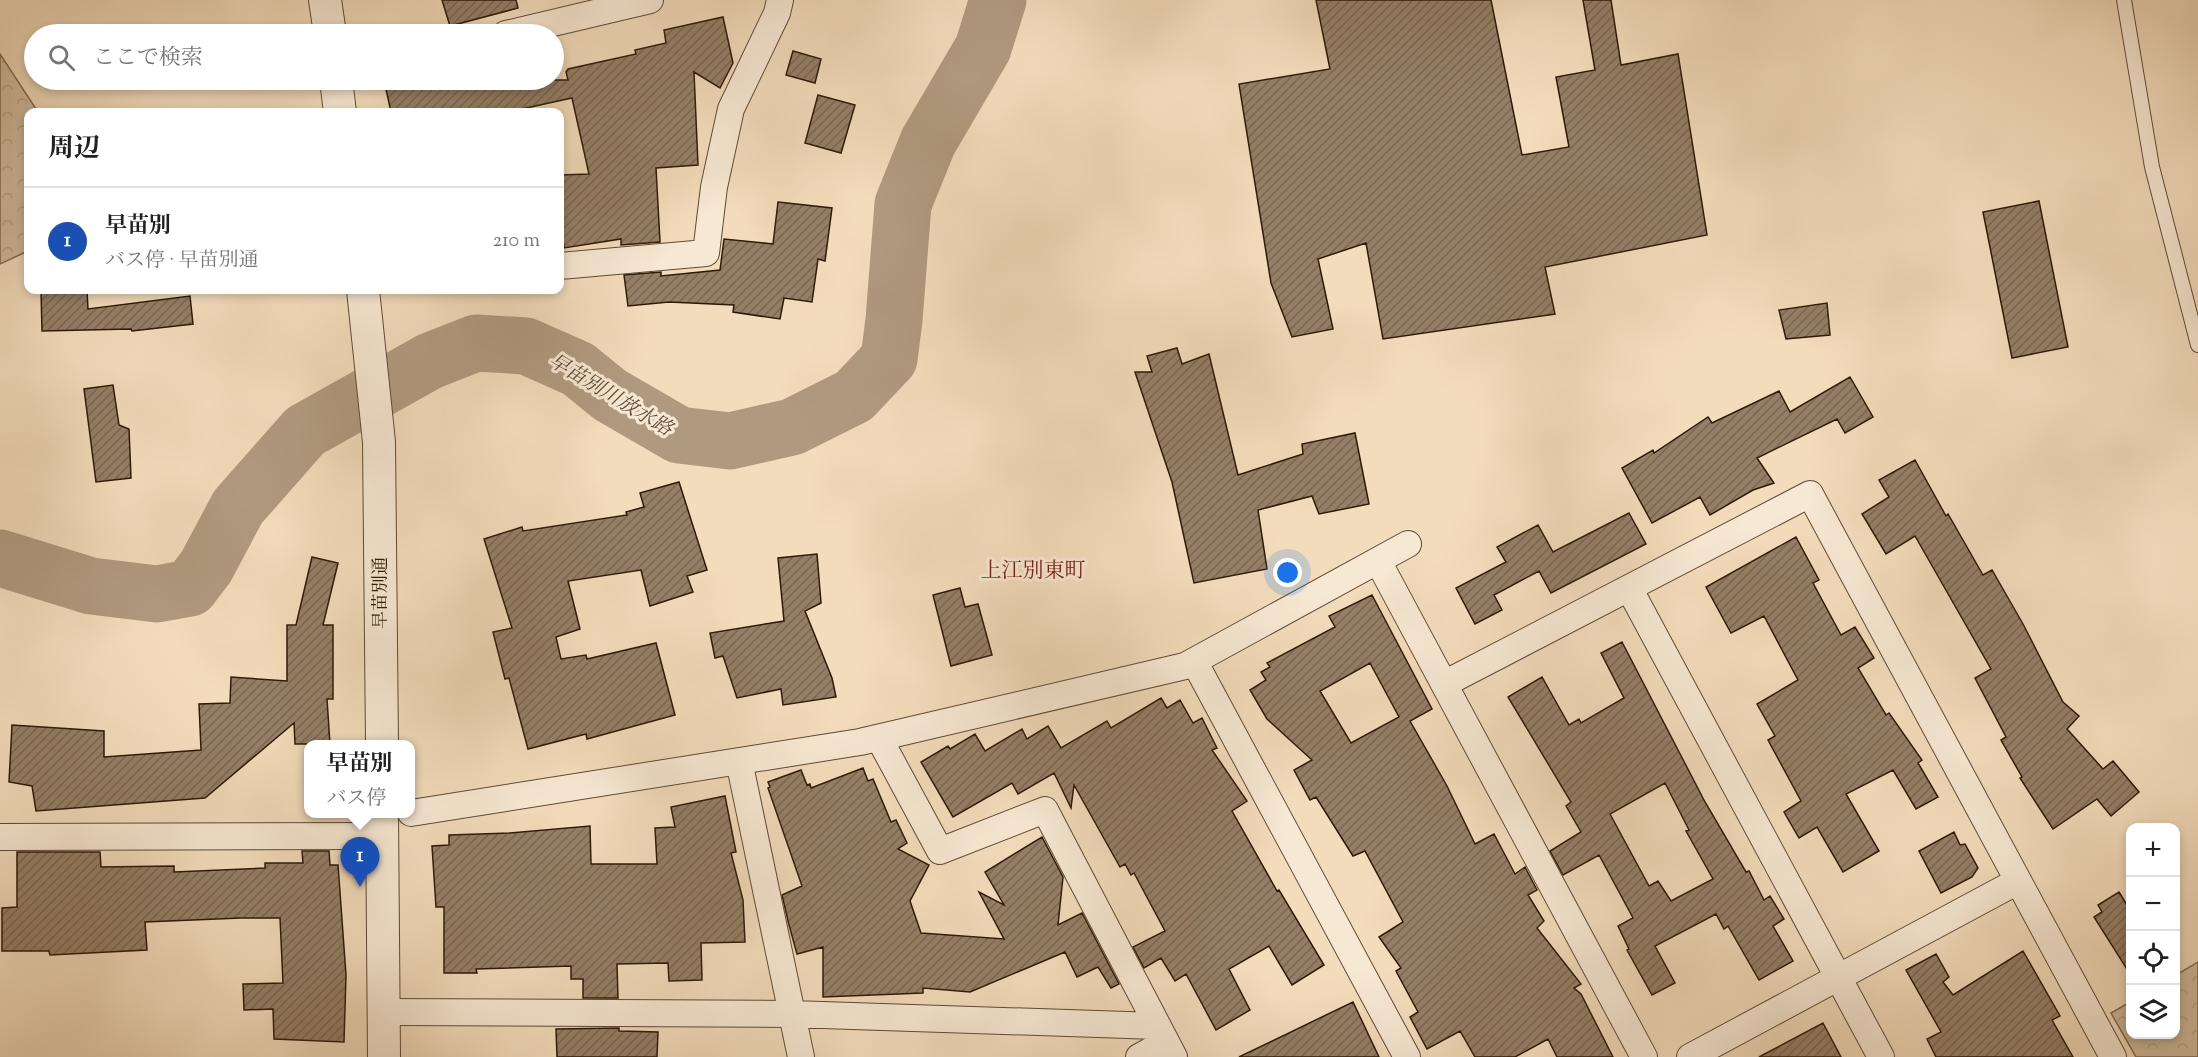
<!DOCTYPE html>
<html lang="ja">
<meta charset="utf-8">
<style>
body{margin:0;font-family:"Sorts Mill Goudy","Noto Serif JP",serif;background:#f6f6f6;color:#202124}
.controls{position:absolute;right:18px;bottom:18px;display:grid;overflow:hidden;border-radius:12px;box-shadow:0 3px 9px #0003}
.controls button{width:54px;height:54px;display:grid;place-items:center;padding:0;border:0;border-bottom:2px solid #e0e0e0;background:#fff;color:#202124;font:30px sans-serif}
.you{position:absolute;left:1288px;top:573px;width:21px;height:21px;margin:-15px;border:4px solid #fff;border-radius:50%;background:#1a73e8;box-shadow:0 0 0 9px #1a73e833}
.badge{display:grid;place-items:center;width:39px;height:39px;border-radius:50%;background:#d93025;color:#fff;font-size:20px;font-weight:700}
.pin{position:absolute;translate:-50% -50px;filter:drop-shadow(0 2px 3px #0008)}
.pin::after{content:'';position:absolute;top:32px;width:21px;height:18px;background:inherit;clip-path:polygon(0 0,100% 0,50% 100%)}
.popup{position:absolute;left:304px;top:740px;width:111px;height:78px;box-sizing:border-box;display:grid;place-content:center;border-radius:12px;background:#fff;filter:drop-shadow(0 2px 4px #0005);font-size:20px;white-space:nowrap;color:#757577}
.popup b{font-size:22px;color:#202124}
.popup::after{content:'';position:absolute;left:50%;top:100%;margin-left:-12px;border:12px solid transparent;border-top-color:#fff}
.list{margin:0;padding:0;list-style:none}
h2{display:flex;justify-content:space-between;align-items:center;height:78px;margin:0;padding:0 24px;font-size:26px}
h2 small{font-size:20px;font-weight:400;color:#757577}
.list li{display:grid;grid-template-columns:39px 1fr auto;gap:18px;align-items:center;box-sizing:border-box;height:108px;padding:0 24px;border-top:2px solid #e0e0e0}
.list b{display:block;font-size:22px;white-space:nowrap}
.list p{margin:0;font-size:20px;white-space:nowrap;color:#757577}
.list em{font-size:20px;font-style:normal;color:#757577}
.icon{flex:none;width:33px;height:33px;fill:none;stroke:currentColor;stroke-width:2;stroke-linecap:round;stroke-linejoin:round}
.map{position:relative;flex:none;width:2198px;height:1057px;overflow:hidden}
.search{position:absolute;background:#fff;box-shadow:0 3px 9px #0003;left:24px;top:24px;width:540px;height:66px;display:flex;align-items:center;gap:15px;box-sizing:border-box;padding:0 21px;border-radius:33px;color:#757577;font-size:22px}
.panel{position:absolute;background:#fff;box-shadow:0 3px 9px #0003;left:24px;top:108px;width:540px;height:186px;border-radius:12px}
.map>svg:first-child{display:block}
.park{fill:url(#park-crowns);stroke:#7f6a52;stroke-width:1.5}
.lines{fill:none;stroke-linecap:round;stroke-linejoin:round}
.river{stroke:#b09a7f;stroke-width:57}
.building{fill:url(#building-hatch);stroke:#2d1a08;stroke-width:1.5;fill-rule:evenodd}
.service-casing{stroke:#5e4a35;stroke-width:16}
.minor-casing{stroke:#5e4a35;stroke-width:28}
.tertiary-casing{stroke:#5e4a35;stroke-width:34}
.service{stroke:#f7e8d3;stroke-width:14}
.minor{stroke:#f7e8d3;stroke-width:26}
.tertiary{stroke:#f7e8d3;stroke-width:32}
.labels{text-anchor:middle;stroke-width:6;stroke-linejoin:round;paint-order:stroke}
.street-label{font-size:18px;fill:#2d1a08;stroke:#f7e8d3}
.water-label{font-size:20px;font-style:italic;fill:#614d38;stroke:#f7e8d3}
.quarter-label{font-size:21px;fill:#7a1f14;stroke:#f7e8d3}
</style>
<div class="map">
<svg width="2198" height="1057" viewBox="0 0 2198 1057">
<defs>
<pattern id="park-crowns" width="20" height="18" patternUnits="userSpaceOnUse" patternTransform="scale(1.5)"><rect width="20" height="18" fill="#d1bb9d"/><path d="M2 6a3 3 0 1 1 6 0M12 15a3 3 0 1 1 6 0" fill="none" stroke="#b4a086"/></pattern>
<pattern id="building-hatch" width="6" height="6" patternUnits="userSpaceOnUse" patternTransform="scale(1.5)"><rect width="6" height="6" fill="#947f66"/><path d="M-1 1l2-2M0 6l6-6M5 7l2-2" fill="none" stroke="#796752"/></pattern>
</defs>
<rect width="100%" height="100%" fill="#f3dcbc"/>
<filter id="stains"><feTurbulence type="fractalNoise" baseFrequency=".00333" numOctaves="4"/><feColorMatrix values="0 0 0 0 .2 0 0 0 0 .09 0 0 0 0 .02 0 0 0 .5 -.17"/></filter>
<radialGradient id="worn" r=".72"><stop offset=".6" stop-color="#630" stop-opacity="0"/><stop offset="1" stop-color="#630" stop-opacity=".3"/></radialGradient>
<path class="park" d="M0,54L38,112H28V251L0,264Z
M2198,962V1057H2136L2111,1013L2130,1002V1034H2176V975Z"/>
<g class="lines">
<path class="river" d="M0,558L91,586L157,594L190,588L206,567L238,507L305,431L430,361L476,343L526,346L578,369L610,395L679,435L730,441L792,427L854,396L889,359L894,320L903,204L928,142L983,48L998,0"/>
</g>
<path class="building" d="M442,0H516L518,8L450,26Z
M1316,0H1491L1522,155L1569,147L1556,77L1595,70L1583,0H1611L1621,65L1678,54L1707,235L1545,267L1555,314L1383,339L1366,243L1318,259L1333,329L1292,337L1271,283L1239,84L1330,69Z
M723,17L733,63L720,88L694,72L698,165L656,168L660,242L621,245V239L564,248L560,212V175L589,174L572,98L508,112H391L385,85L420,80H427L428,84L454,80H568L566,72L568,69L636,54L635,50L666,43L664,30Z
M793,51L821,59L815,83L786,75Z
M818,95L855,105L841,153L805,143Z
M2039,201L2068,347L2012,358L1983,212Z
M778,202L832,208L825,261L818,259L812,302L784,298L780,319L733,312L734,305L669,302L628,306L624,275L661,272V276L720,270L724,239L773,244Z
M41,290H87L88,309L190,296L193,324L132,331L131,329L42,331Z
M1827,303L1830,335L1786,339L1779,310Z
M1177,348L1182,364L1209,354L1238,475L1303,454L1302,444L1355,433L1369,504L1319,514L1312,496L1258,510L1267,569L1194,583L1172,482L1135,372H1152L1147,356Z
M1850,377L1873,417L1845,433L1837,419L1757,458L1774,483L1753,490L1710,515L1700,497L1652,523L1622,468L1653,450L1654,453L1708,417L1712,423L1779,391L1790,412Z
M113,385L119,425L129,429L131,478L96,482L84,389Z
M1915,460L1946,516L1948,514L1983,575L1992,570L2023,624L2063,702L2079,716L2067,729L2103,769L2113,761L2139,792L2111,816L2097,799L2053,829L2020,778L2022,777L2001,740L2006,737L1975,678L1991,669L1915,536L1886,554L1862,514L1889,497L1879,480Z
M679,482L707,570L687,576L693,592L650,606L641,570L568,581L580,629L556,637L561,659L586,655L587,659L656,643L675,715L587,739L586,734L528,749L509,678L505,679L493,632L512,628L484,539L522,527L523,531L627,515L626,512L644,507L640,493Z
M1629,513L1646,544L1551,593L1539,571L1494,595L1502,610L1475,624L1456,588L1506,562L1497,547L1538,525L1553,552Z
M1796,537L1819,580L1813,583L1841,635L1855,627L1874,658L1858,668L1886,715L1889,713L1922,760L1918,763L1938,797L1916,809L1893,770L1846,794L1879,851L1843,872L1817,827L1799,838L1784,812L1801,801L1768,740L1775,736L1757,704L1798,680L1764,616L1731,633L1706,587Z
M817,554L821,603L805,611L832,678L836,697L783,705L781,689L737,698L723,656L715,658L710,633L784,621L778,558Z
M312,557L338,563L323,625H333V699H327L330,744H295L294,723L205,798L36,811L32,786L9,782L12,725L104,731V757L201,750L199,704L230,703L231,677L287,681V625H296Z
M960,588L965,607L978,604L992,655L951,666L933,595Z
M1372,595L1432,709L1410,721L1447,786L1475,844L1494,834L1515,874L1525,867L1537,890L1528,895L1544,921L1537,928L1581,984L1574,988L1581,994L1613,1057H1557L1548,1039L1515,1057H1475L1460,1031L1427,1049L1410,1017L1418,1012L1396,971L1401,968L1379,937L1403,922L1365,851L1353,856L1316,797L1310,800L1294,770L1312,760L1267,719L1250,690L1266,680L1261,672L1270,667L1267,663L1335,627L1329,616ZM1370,663L1399,717L1351,743L1320,691Z
M1622,642L1705,802L1746,872L1749,871L1764,900L1770,896L1784,919L1773,926L1793,961L1759,980L1728,926L1724,929L1716,914L1655,946L1675,983L1652,995L1627,950L1629,949L1618,926L1633,918L1599,855L1563,875L1550,851L1581,832L1566,806L1571,802L1508,697L1542,677L1569,725L1579,719L1581,723L1624,698L1601,653ZM1665,783L1689,830L1686,831L1713,879L1671,901L1658,881L1649,886L1610,814Z
M1161,698L1167,708L1180,700L1193,723L1202,718L1217,748L1212,750L1247,801L1232,811L1277,891L1279,890L1324,965L1292,985L1269,946L1229,969L1250,1010L1216,1030L1186,974L1175,981L1161,958L1144,968L1133,947L1165,931L1134,873L1131,875L1125,864L1120,867L1074,785L1071,808L1054,773L1018,794L1012,783L953,817L921,762L948,746L950,749L975,734L985,751L1022,729L1027,739L1048,726L1061,748L1107,721L1111,728Z
M863,768L868,781L873,779L891,822L896,820L907,843L898,849L929,865L910,901L921,933L1004,939L979,892L1004,905L985,872L1042,837L1063,877L1058,925L1082,913L1119,984L1111,988L1098,967L1077,977L1065,952L970,992L923,988V993L823,997V947L797,954L789,925L782,895L802,886L768,788L770,787L768,782L801,770L807,785L810,784L811,788Z
M725,796L736,852L731,853L743,900L745,942L701,943L702,980L669,981L668,963L617,964L618,998H583V979H571V966L476,969L477,973H444V907H436L432,846L449,845V835L510,833L590,826L591,864H657L655,828L675,827L671,807Z
M1954,832L1960,845L1965,844L1978,868L1972,877L1941,893L1919,851Z
M302,851H329L330,865H338L346,975L344,1042L274,1039L273,1009L244,1010L243,984L283,983L280,918H241L145,922L147,950L50,955L49,951H2V908L17,907V852H100L101,867L174,866V872L265,868V863H303Z
M2119,892L2130,910V974L2094,917L2102,912L2098,905Z
M2023,951L2060,1016L2052,1020L2073,1057H1936L1927,1039L1941,1032L1906,970L1936,954L1949,977L1943,982L1953,995Z
M1353,1002L1379,1057H1239Z
M1823,1023L1841,1057H1759Z
M619,1028V1031L658,1032L657,1057H557L556,1029Z"/>
<g class="lines">
<defs>
<path id="service" d="M2124,0L2152,167L2198,345"/>
<path id="minor" d="M506,34L650,0
M560,266L706,253L714,187L731,109L777,13L780,0
M1378,561L1644,1057
M1629,588L1881,1057
M1194,661L1407,1057
M1444,684L1810,494L2113,1057
M879,738L940,851L1045,810L1174,1057
M739,761L801,1057
M411,813L860,742L1185,666L1408,544
M0,837L382,836
M384,1012L792,1014L1157,1026
M1139,1057L1166,1042
M1690,1057L2018,881"/>
<path id="tertiary" d="M325,0L330,34
M336,80L340,112
M363,290L379,442L382,744
M382,814L384,1057"/>
</defs>
<use href="#service" class="service-casing"/>
<use href="#minor" class="minor-casing"/>
<use href="#tertiary" class="tertiary-casing"/>
<use href="#service" class="service"/>
<use href="#minor" class="minor"/>
<use href="#tertiary" class="tertiary"/>
</g>
<g class="labels">
<g class="street-label">
<text transform="translate(380 593) rotate(-90)" y="6">早苗別通</text>
</g>
<g class="water-label">
<text transform="translate(611 394) rotate(31)" y="7">早苗別川放水路</text>
</g>
<g class="quarter-label">
<text x="1033" y="577">上江別東町</text>
</g>
</g>
<rect width="100%" height="100%" filter="url(#stains)"/>
<rect width="100%" height="100%" fill="url(#worn)"/>
</svg>
<div class="controls">
<button>+</button>
<button>−</button>
<button><svg class="icon" aria-label="locate" viewBox="0 0 24 24"><circle cx="12" cy="12" r="6"/><path d="M12 2v4M12 18v4M2 12h4M18 12h4"/></svg></button>
<button><svg class="icon" aria-label="layers" viewBox="0 0 24 24"><path d="M12 4l9 5-9 5-9-5zM3 14l9 5 9-5"/></svg></button>
</div>
<div class="you"></div>
<div class="pin badge" style="left:360px;top:887px;background:#1a4fb4">1</div>
<div class="popup"><b>早苗別</b>バス停</div>
<div class="search"><svg class="icon" aria-label="search" viewBox="0 0 24 24"><circle cx="10" cy="10" r="6"/><path d="M15 15l6 6"/></svg>ここで検索</div>
<section class="panel">
<h2>周辺<small></small></h2>
<ul class="list">
<li><span class="badge" style="background:#1a4fb4">1</span><div><b>早苗別</b><p>バス停 · 早苗別通</p></div><em>210 m</em></li>
</ul>
</section>
</div>
